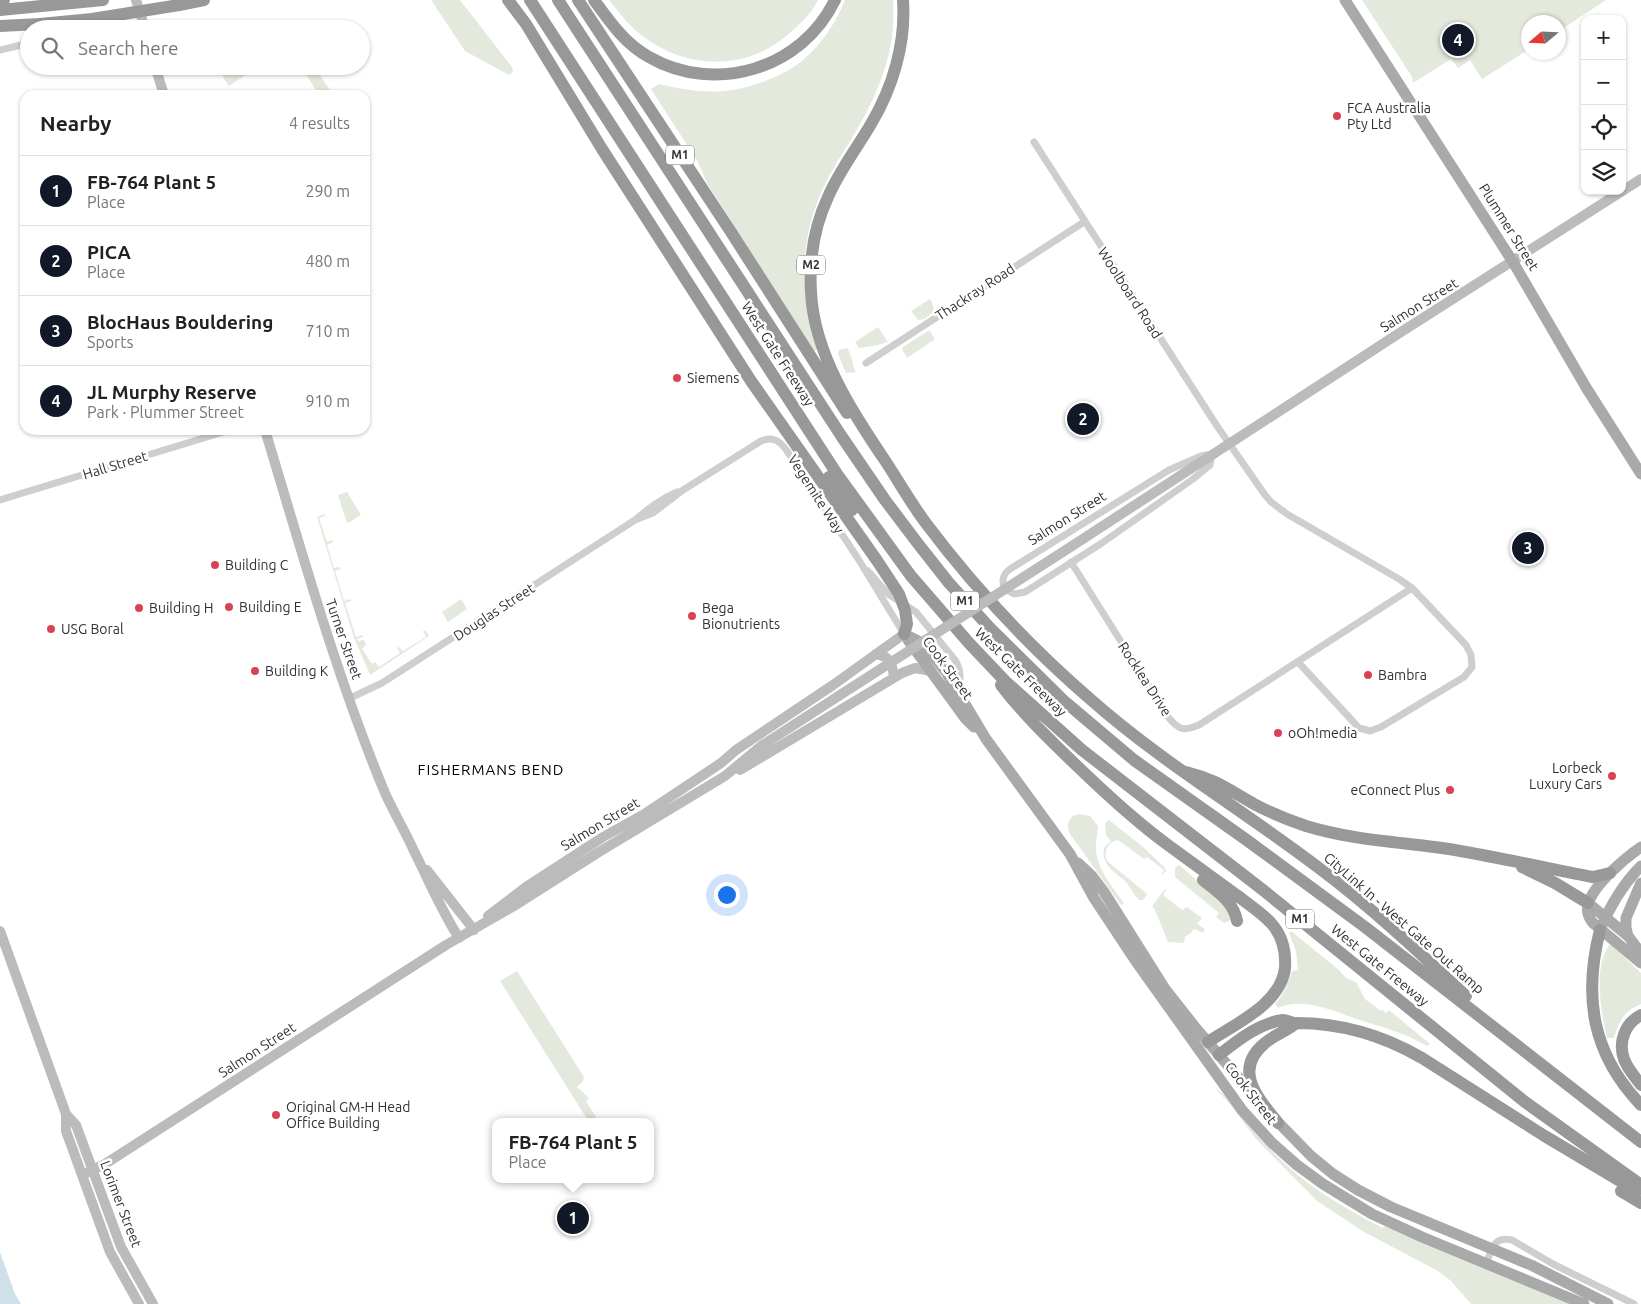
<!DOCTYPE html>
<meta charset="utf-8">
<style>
body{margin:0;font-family:Ubuntu,sans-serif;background:#f6f6f6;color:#222}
.controls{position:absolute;right:15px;top:15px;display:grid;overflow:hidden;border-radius:10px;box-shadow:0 1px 4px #0004}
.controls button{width:45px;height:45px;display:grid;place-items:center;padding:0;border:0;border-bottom:1px solid #e0e0e0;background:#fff;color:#222;font:25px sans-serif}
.compass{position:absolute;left:1521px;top:15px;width:45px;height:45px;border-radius:50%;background:#fff;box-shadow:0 1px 4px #0004;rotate:251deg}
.you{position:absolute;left:726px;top:894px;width:18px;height:18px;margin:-12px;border:4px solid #fff;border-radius:50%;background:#1a73e8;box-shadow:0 0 0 8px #1a73e833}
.badge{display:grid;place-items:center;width:32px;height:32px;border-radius:50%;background:#111827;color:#fff;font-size:16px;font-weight:700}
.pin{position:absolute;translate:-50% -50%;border:2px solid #fff;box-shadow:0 1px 5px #0006}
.popup{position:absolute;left:492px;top:1118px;width:162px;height:65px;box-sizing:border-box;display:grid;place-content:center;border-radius:10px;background:#fff;filter:drop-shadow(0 1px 4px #0005);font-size:16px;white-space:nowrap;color:#767676}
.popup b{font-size:19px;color:#222}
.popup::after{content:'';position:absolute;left:50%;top:100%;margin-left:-10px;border:10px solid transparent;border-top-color:#fff}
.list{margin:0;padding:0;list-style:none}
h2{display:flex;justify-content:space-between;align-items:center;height:65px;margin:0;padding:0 20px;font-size:21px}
h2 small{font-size:16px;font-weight:400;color:#767676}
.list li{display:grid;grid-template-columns:32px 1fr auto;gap:15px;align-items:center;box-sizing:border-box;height:70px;padding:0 20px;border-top:1px solid #e0e0e0}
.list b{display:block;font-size:19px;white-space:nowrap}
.list p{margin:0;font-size:16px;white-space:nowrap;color:#767676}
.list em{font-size:16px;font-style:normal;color:#767676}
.icon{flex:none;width:28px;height:28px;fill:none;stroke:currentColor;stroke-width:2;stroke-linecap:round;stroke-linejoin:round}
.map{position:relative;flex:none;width:1641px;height:1304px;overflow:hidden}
.search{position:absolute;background:#fff;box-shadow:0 1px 4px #0004;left:20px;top:20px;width:350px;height:55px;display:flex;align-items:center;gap:12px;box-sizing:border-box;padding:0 18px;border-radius:28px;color:#767676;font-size:19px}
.panel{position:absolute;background:#fff;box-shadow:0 1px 4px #0004;left:20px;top:90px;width:350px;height:345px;border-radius:15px}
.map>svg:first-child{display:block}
.green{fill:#e4e9dd}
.water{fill:#cee1ea}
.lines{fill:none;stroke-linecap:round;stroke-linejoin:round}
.street{stroke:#cecece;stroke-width:7}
.secondary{stroke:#bbb;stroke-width:10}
.primary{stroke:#a9a9a9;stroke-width:11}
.highway{stroke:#989898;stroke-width:12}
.secondary-bridge{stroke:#bbb;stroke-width:10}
.highway-bridge{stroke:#989898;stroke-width:12}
.poi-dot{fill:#d84354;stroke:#fff;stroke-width:2}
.labels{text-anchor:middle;stroke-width:5;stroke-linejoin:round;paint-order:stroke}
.shield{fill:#fff;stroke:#6f6f6f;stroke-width:1}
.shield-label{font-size:12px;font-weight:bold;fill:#313131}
.poi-label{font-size:14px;fill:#313131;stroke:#fff;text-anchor:start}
.street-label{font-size:14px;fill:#313131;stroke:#fff}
.neighbourhood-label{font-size:15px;letter-spacing:1px;fill:#000;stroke:#fff}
</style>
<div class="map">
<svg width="1641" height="1304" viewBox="0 0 1641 1304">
<rect width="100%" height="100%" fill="#fff"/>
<path class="green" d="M431,0H460L512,67L513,72L509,75L465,51Z
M609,0H818C811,15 797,27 785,37C742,72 683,69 640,34C628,25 619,12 609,0Z
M845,0H893C897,55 876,98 849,143C839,159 828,176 821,193C798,247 801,294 817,349L814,351L707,183L698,162L651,89L659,84C680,89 702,93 724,91C749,89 785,76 804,59C822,44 836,22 845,0Z
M1362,0H1606L1559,31L1558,22H1528V50L1482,79L1470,60L1458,68L1451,59L1413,83L1412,77Z
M216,66H259L229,86Z
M301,66H314L333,95H319Z
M930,299L933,305L934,312L924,319L918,320L911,311Z
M878,327L888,342L878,345L859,348L855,342Z
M928,331H930L935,339L907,358L902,349L903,347Z
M847,348C853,357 851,363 856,372L846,373L838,354L839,350Z
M347,492L361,515L348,523L346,520L338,495Z
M324,514L325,516L319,518L327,542L332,540L333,542L327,545L334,568L340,567L341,569L335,571L344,601L350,599L351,601L345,603L356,637L362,635L363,637L357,639L358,641L364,640L366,645L362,649L372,664L375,662L379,667L400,653L397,648L399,647L403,651L426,637L423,631L425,630L429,636L370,675L354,638L317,517Z
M461,599L467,609L448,622L442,612Z
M1079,814L1090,816L1098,826C1098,834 1095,842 1096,850C1097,870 1113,887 1124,903L1121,905L1070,834C1066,825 1068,816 1079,814Z
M1109,820L1143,847L1165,868L1166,871L1161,876L1164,870L1147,857L1144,859L1118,840C1108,842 1103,851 1107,861L1146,893L1147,895L1143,900H1139C1133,894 1130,886 1124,880C1113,871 1101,864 1104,848L1111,841L1106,835L1105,823Z
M1179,865L1228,907L1231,920L1224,923L1216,917L1219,913L1175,877V868Z
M1165,889L1166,890L1163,895L1182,910L1187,907L1202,918L1197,924L1205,929L1203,933L1194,929L1191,933L1185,937L1184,943L1168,942L1155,910L1152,906Z
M1291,931L1339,970L1346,978L1356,982L1365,999L1381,1011L1383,1010L1386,1013L1389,1010L1430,1044L1427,1046C1404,1032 1380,1027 1354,1018C1331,1010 1303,997 1278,1008L1275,1004C1284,995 1288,983 1292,971L1298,970L1296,951L1289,933Z
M1609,945H1612L1641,973V1004C1624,1011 1619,1021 1614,1038H1607C1601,1012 1593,968 1609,945Z
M517,971L584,1077L583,1081L577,1087L589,1098L586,1101L599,1122H589L500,981Z
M1215,1088C1229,1096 1239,1115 1250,1127C1261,1140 1272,1152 1284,1163C1313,1190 1348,1210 1383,1228L1385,1226L1575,1304H1471L1451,1281L1438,1271L1364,1232L1317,1201L1256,1139L1230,1104Z"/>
<path class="water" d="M0,1252L15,1294L21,1304H0Z"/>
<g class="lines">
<path class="street" d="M89,29L122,20
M0,50L29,43
M1034,142L1217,426L1265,495L1271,502L1287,514L1399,579L1412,588L1466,645L1471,655L1472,667L1464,677L1381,727L1370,731L1359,728L1298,662
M866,363L1084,222
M1212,454L1210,465L1193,479L1102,543L1025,592L1014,594L1005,589C1001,581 1003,574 1010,569L1169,470L1201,456Z
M0,500L230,430
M635,520L653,513L683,490L761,441C773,436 780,441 787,451L857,557L904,634
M1071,562L1169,718C1180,731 1184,731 1199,725L1412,588
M868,571L888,594L916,612L955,660C962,671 960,680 959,692
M350,698L382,683L635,520C648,509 660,499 677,492
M1486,1264C1492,1249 1493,1236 1512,1240L1553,1264L1634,1304"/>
<path class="secondary" d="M136,0L145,29
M155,66L164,95
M265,430C302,552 336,676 385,793C394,813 405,831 414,851C429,881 441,910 459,938
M1072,546L1401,332L1641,179
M876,654C891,657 892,663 894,677
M740,770L902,673L915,668L931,671
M427,870L474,930
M488,916L526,887L603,837L646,813L721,763L736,750L833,685L904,634
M0,931L66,1114V1131L110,1252L139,1304
M66,1114L76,1125L121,1247L153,1304
M82,1175L105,1164L446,945L514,906L599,852L725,776L761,746L851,688"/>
<path class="primary" d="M1345,0L1513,262L1587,389L1641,474
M904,634L924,644L946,672L986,739L1070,854L1094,898L1135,960L1242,1110L1272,1143L1297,1165L1323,1184L1372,1214L1422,1237L1584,1304
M908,640L965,718L974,727
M1641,847C1625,858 1592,886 1588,905C1586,912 1589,918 1593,923L1641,963
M1078,863L1092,876L1104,892L1165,989L1195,1027L1255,1097
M1588,903L1628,936L1641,953
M1600,930C1610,906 1622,885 1641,866
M1628,936L1626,928V918L1641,883
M1272,1116L1311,1156L1333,1174L1358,1190L1391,1207L1531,1265L1608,1304"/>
<path class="highway" d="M0,0H4
M508,0L526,24L602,149L751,381L878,562L899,594L905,610L907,624L904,634
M530,0L837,474L911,576L969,643L1005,681L1082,750L1263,890L1525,1102L1641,1185
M558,0L842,437L885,500L919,545L949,583L990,628L1063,700L1134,760L1248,841L1365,927L1641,1142
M578,0L731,232L847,413
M594,0C610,22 625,44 649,57C715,95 802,69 835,0
M903,0C906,43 893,87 871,124C857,148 839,171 828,197C814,227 809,259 811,292C814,354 852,412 886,462C899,482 911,503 925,522C973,586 1029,646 1089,698C1161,762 1243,810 1319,868C1371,907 1419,952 1466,996
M179,5L204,0
M0,10L103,0
M0,26L40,24
M829,477L852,510
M1001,685C1024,715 1049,739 1076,765C1105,793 1135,821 1168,845C1191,862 1215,879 1238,896C1249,905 1261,912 1271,923C1282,935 1286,952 1285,968C1281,1004 1235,1024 1208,1042
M1186,772C1215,779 1229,790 1254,804C1271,813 1288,820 1306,826C1355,841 1405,842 1455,850C1501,858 1547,868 1593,877L1610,873
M1522,867L1555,883L1588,903
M1203,880C1217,891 1234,902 1237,921
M1600,930C1583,997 1592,1054 1641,1105
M1641,1015C1625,1023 1618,1042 1624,1059C1627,1068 1635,1077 1641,1085
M1219,1055C1237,1041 1259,1023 1283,1020C1288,1020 1292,1024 1297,1023C1341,1023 1384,1036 1422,1058L1543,1135L1637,1191
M1278,1123C1258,1098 1232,1070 1265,1043C1274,1035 1285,1032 1295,1024
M1621,1191L1641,1203"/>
<path class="secondary-bridge" d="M851,688L1072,546"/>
<path class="highway-bridge" d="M40,24L92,19L179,5"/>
</g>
<g class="poi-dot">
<circle cx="1337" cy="116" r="5"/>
<circle cx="677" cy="378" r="5"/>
<circle cx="215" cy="565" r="5"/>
<circle cx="229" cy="607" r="5"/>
<circle cx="139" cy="608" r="5"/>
<circle cx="692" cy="616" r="5"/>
<circle cx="51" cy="629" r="5"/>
<circle cx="255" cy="671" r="5"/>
<circle cx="1368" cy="675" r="5"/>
<circle cx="1278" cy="733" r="5"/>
<circle cx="1612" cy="776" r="5"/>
<circle cx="1450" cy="790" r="5"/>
<circle cx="276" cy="1115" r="5"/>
</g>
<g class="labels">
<g class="shield">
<rect x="666" y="145.5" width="28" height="19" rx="4"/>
<rect x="797" y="255.5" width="28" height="19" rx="4"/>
<rect x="951" y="591.5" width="28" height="19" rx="4"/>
<rect x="1286" y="909.5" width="28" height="19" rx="4"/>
</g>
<g class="shield-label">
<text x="680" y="159">M1</text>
<text x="811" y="269">M2</text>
<text x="965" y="605">M1</text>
<text x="1300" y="923">M1</text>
</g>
<g class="poi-label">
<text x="1347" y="113">FCA Australia<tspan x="1347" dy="16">Pty Ltd</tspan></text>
<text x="687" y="383">Siemens</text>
<text x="225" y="570">Building C</text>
<text x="239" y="612">Building E</text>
<text x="149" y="613">Building H</text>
<text x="702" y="613">Bega<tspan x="702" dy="16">Bionutrients</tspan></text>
<text x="61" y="634">USG Boral</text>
<text x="265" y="676">Building K</text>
<text x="1378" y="680">Bambra</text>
<text x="1288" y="738">oOh!media</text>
<text x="1602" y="773" text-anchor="end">Lorbeck<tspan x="1602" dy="16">Luxury Cars</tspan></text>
<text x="1440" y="795" text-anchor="end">eConnect Plus</text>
<text x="286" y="1112">Original GM-H Head<tspan x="286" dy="16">Office Building</tspan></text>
</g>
<g class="street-label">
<text transform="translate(1509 227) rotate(58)" y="5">Plummer Street</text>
<text transform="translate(975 292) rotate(-33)" y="5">Thackray Road</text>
<text transform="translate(1130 293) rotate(57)" y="5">Woolboard Road</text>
<text transform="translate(1419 305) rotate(-32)" y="5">Salmon Street</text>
<text transform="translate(778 354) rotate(57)" y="5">West Gate Freeway</text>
<text transform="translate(115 465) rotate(-17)" y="5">Hall Street</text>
<text transform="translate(816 494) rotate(57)" y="5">Vegemite Way</text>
<text transform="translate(1067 518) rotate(-32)" y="5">Salmon Street</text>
<text transform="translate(494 612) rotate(-33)" y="5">Douglas Street</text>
<text transform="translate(344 639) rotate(71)" y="5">Turner Street</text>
<text transform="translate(948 668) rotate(54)" y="5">Cook Street</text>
<text transform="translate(1021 672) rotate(44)" y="5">West Gate Freeway</text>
<text transform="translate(1145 679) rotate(57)" y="5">Rocklea Drive</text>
<text transform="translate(600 824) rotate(-31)" y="5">Salmon Street</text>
<text transform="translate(1404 923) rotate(41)" y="5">CityLink In - West Gate Out Ramp</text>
<text transform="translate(1380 965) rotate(39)" y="5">West Gate Freeway</text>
<text transform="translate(257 1050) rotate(-33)" y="5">Salmon Street</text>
<text transform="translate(1251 1093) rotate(52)" y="5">Cook Street</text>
<text transform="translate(121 1204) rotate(69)" y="5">Lorimer Street</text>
</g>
<g class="neighbourhood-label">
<text x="491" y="775">FISHERMANS BEND</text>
</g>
</g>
</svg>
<div class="controls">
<button>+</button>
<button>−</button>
<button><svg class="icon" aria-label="locate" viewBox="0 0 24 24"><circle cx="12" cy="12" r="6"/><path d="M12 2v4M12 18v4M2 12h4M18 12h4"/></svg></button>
<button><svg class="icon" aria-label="layers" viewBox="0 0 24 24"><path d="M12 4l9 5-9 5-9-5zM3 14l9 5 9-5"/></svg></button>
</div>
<svg class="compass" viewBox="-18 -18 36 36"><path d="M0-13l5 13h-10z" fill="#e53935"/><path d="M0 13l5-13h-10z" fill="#767676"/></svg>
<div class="you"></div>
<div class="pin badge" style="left:573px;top:1218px">1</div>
<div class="popup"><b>FB-764 Plant 5</b>Place</div>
<div class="pin badge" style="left:1083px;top:419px">2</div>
<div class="pin badge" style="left:1528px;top:548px">3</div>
<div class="pin badge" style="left:1458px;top:40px">4</div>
<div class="search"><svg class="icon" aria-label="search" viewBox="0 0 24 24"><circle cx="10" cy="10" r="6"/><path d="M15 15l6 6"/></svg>Search here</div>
<section class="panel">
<h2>Nearby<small>4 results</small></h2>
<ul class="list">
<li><span class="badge">1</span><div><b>FB-764 Plant 5</b><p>Place</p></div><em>290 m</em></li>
<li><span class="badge">2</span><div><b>PICA</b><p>Place</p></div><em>480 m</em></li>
<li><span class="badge">3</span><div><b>BlocHaus Bouldering</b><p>Sports</p></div><em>710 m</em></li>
<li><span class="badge">4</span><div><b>JL Murphy Reserve</b><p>Park · Plummer Street</p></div><em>910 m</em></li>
</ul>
</section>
</div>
